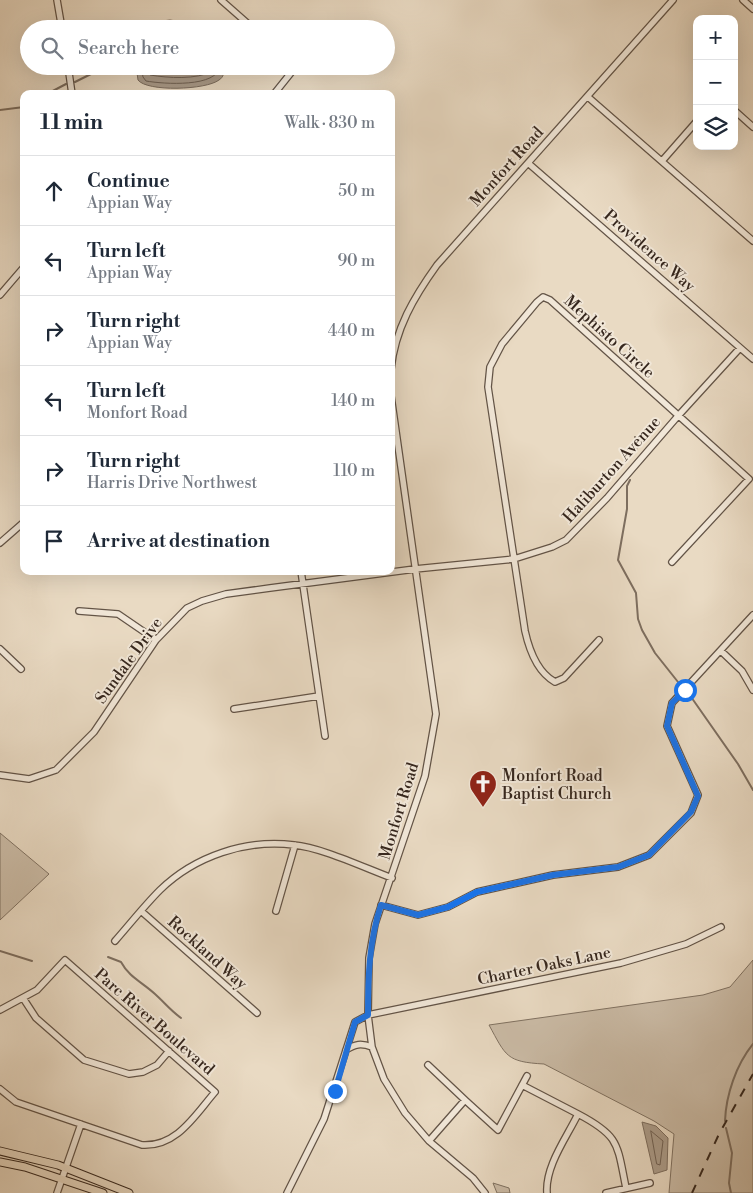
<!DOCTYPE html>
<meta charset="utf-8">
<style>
body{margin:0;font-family:"Libre Bodoni",serif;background:#f2f2f3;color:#1f2937}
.controls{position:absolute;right:15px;top:15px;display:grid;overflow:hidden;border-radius:10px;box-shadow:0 5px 20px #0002}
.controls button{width:45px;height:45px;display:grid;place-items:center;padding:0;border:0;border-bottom:1px solid #e0e1e3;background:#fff;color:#1f2937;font:25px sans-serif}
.stop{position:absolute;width:15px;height:15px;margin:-11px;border:4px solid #1a73e8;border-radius:50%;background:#fff}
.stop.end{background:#1a73e8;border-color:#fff;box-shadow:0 1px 5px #0008}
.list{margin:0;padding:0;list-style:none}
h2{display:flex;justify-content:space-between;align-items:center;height:65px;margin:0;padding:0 20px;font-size:21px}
h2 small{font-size:16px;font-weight:400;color:#747a83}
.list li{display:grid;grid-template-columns:32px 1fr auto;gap:15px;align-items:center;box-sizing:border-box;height:70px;padding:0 20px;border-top:1px solid #e0e1e3}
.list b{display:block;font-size:19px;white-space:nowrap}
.list p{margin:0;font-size:16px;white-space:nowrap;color:#747a83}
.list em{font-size:16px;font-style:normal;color:#747a83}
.icon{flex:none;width:28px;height:28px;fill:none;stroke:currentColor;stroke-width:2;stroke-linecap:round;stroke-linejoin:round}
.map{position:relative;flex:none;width:753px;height:1193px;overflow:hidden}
.search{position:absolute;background:#fff;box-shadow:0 5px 20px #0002;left:20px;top:20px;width:375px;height:55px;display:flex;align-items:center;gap:12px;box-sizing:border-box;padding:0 18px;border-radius:28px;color:#747a83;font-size:19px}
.panel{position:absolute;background:#fff;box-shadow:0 5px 20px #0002;left:20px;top:90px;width:375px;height:485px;border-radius:10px}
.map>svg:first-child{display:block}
.green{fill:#cbbca7;stroke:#807262}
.water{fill:#ac9d8b;stroke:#7d6e5f}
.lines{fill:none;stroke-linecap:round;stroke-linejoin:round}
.shore{stroke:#716254;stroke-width:1}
.stream{stroke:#7d6e5f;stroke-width:2}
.minor-casing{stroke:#635447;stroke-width:8}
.major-casing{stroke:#36271e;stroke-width:9}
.minor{stroke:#f1e7d8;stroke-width:5.5}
.major{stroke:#e9dac3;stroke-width:7}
.rail{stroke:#36271e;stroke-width:2;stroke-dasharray:9 9;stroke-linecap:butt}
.route{stroke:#1a73e8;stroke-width:6}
.labels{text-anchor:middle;stroke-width:4;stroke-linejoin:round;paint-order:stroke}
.street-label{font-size:16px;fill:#36271e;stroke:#f1e7d8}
.poi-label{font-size:16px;fill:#36271e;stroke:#f1e7d8;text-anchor:start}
</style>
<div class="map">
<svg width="753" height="1193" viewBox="0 0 753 1193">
<rect width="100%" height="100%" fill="#e9dac3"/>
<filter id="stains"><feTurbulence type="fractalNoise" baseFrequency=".004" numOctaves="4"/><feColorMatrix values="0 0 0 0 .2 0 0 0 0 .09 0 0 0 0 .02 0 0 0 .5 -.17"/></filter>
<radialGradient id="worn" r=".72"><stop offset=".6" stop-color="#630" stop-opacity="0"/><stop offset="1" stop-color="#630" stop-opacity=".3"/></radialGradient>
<path class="green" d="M0,833L49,874L0,920Z
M753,960V1193H669L674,1134L654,1121L544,1064C506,1062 506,1056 489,1025L703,995L730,987Z
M493,1183L509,1188L510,1193H497Z"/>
<path class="water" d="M170,20L182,22L193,29H149L162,21Z
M93,66H128L103,74Z
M136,66H225C224,72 224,77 219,80C206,90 147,92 138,80Z
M642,1122L656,1126L668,1138L667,1170L654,1174Z"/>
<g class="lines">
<path class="shore" d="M141,66L143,77L146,81C163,84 218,88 220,66
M148,66L150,75C168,78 196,80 213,71L214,66
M155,66L185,69L205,66
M651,1131L663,1141L660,1165L657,1164Z"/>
<path class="stream" d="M75,82L97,71
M47,94L66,84
M0,110L24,107
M635,437L637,444L636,451
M630,480L627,486V509L618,560L636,593L638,619L642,630L655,653L678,682
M689,694L738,764L753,790
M0,951L32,961
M108,957L121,962C129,977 142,982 155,994C164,1002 170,1010 181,1018
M725,1121C726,1095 736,1065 753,1044
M726,1128L732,1153L729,1183L731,1193"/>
<defs>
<path id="minor" d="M57,0L62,29
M221,0L254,29
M743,0L753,9
M68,66L72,94
M274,94L294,69L293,66
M588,97L753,241
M734,110L753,127
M662,161L697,121
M528,163L753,359
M0,295L24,267
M391,369C395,329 414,297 437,265L673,0
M391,396L436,714L425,776L375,924L369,958L368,1015L372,1047L384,1079L405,1113L429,1141L473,1178L485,1193
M0,543L24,522
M301,571L325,736
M79,611L118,614L156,640
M599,640L564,678L555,682C537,672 529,649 525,631L488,387L490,367L502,344L537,302L543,297L550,300L749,479L672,562
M0,649L21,669
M721,651L742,671L753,690
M234,709L319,696
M0,775L29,779L56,770L94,732L156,640L187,608L202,601L226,594L270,588L415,569L514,559L552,547L566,540L607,498L678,416L740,348
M381,905L418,915L448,907L477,892L553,875L618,867L649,855L691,813L698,795L667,726L672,703L753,615
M141,911L257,1013
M276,911L295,845
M115,941C130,924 144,906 160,890C195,856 246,839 294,845C320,847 365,868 392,878
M23,998L36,1018L84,1060L129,1074L143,1072L157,1065L169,1051
M0,1010L37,990L65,960L215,1092C195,1115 177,1147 142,1145L16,1102L0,1089
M346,1050C355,1044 361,1043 372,1047
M428,1065L465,1100L429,1141
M522,1085L578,1114
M465,1100L498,1130L527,1076
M57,1193L81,1124
M287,1193L324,1119L355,1022L368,1015L621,963L686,944L721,927
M547,1193C545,1166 567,1137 578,1114C620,1136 617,1144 626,1188
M606,1193L650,1183"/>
<path id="major" d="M0,1151L58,1165L129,1193
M0,1162L25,1167L103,1193"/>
</defs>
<use href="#minor" class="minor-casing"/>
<use href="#major" class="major-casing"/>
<use href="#minor" class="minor"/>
<use href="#major" class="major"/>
<path class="rail" d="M692,1193L719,1134L753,1074"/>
</g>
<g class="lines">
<path class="route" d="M335,1091L355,1022L368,1015C368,977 369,941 381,905L418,915L448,907L477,892L553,875L618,867L649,855L691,812L698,796L667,726L672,703L685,690"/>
</g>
<defs>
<symbol id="church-pin" viewBox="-11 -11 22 30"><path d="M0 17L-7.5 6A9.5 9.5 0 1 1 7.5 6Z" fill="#8f2418" stroke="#f1e7d8"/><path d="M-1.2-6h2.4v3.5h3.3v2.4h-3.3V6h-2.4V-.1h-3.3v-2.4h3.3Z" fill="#fff"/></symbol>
</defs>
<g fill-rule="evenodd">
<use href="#church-pin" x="467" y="768" width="32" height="43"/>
</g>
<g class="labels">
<g class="street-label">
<text transform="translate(506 166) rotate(-48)" y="6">Monfort Road</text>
<text transform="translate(650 250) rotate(41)" y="6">Providence Way</text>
<text transform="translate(610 336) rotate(42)" y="6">Mephisto Circle</text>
<text transform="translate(611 469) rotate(-48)" y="6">Haliburton Avenue</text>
<text transform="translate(128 660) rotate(-54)" y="6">Sundale Drive</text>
<text transform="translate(398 811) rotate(-73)" y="6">Monfort Road</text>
<text transform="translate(208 952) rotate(42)" y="6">Rockland Way</text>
<text transform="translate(544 965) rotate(-12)" y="6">Charter Oaks Lane</text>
<text transform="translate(155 1021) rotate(41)" y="6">Parc River Boulevard</text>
</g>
<g class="poi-label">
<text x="502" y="781">Monfort Road<tspan x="502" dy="18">Baptist Church</tspan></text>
</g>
</g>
<rect width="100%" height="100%" filter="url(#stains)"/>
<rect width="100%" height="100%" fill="url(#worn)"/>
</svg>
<div class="controls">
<button>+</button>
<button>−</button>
<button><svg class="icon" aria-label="layers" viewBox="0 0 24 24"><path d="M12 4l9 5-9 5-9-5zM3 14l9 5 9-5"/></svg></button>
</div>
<div class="stop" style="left:685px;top:690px"></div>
<div class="stop end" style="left:335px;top:1091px"></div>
<div class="search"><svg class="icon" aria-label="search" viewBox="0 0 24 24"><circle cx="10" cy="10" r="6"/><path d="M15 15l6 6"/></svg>Search here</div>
<section class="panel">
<h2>11 min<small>Walk · 830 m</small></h2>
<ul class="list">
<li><svg class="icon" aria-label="ahead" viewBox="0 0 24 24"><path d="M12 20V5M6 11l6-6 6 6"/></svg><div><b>Continue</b><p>Appian Way</p></div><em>50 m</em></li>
<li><svg class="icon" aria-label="left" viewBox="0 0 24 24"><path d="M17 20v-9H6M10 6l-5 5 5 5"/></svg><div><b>Turn left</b><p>Appian Way</p></div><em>90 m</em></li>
<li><svg class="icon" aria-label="right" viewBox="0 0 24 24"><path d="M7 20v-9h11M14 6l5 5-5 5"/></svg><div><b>Turn right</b><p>Appian Way</p></div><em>440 m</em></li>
<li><svg class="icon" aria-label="left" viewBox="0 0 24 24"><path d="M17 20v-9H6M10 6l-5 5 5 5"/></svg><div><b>Turn left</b><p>Monfort Road</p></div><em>140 m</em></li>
<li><svg class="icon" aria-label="right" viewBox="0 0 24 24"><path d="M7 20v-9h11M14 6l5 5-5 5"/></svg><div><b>Turn right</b><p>Harris Drive Northwest</p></div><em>110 m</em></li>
<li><svg class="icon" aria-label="arrive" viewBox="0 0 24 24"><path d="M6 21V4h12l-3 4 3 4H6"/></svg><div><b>Arrive at destination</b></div></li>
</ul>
</section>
</div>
